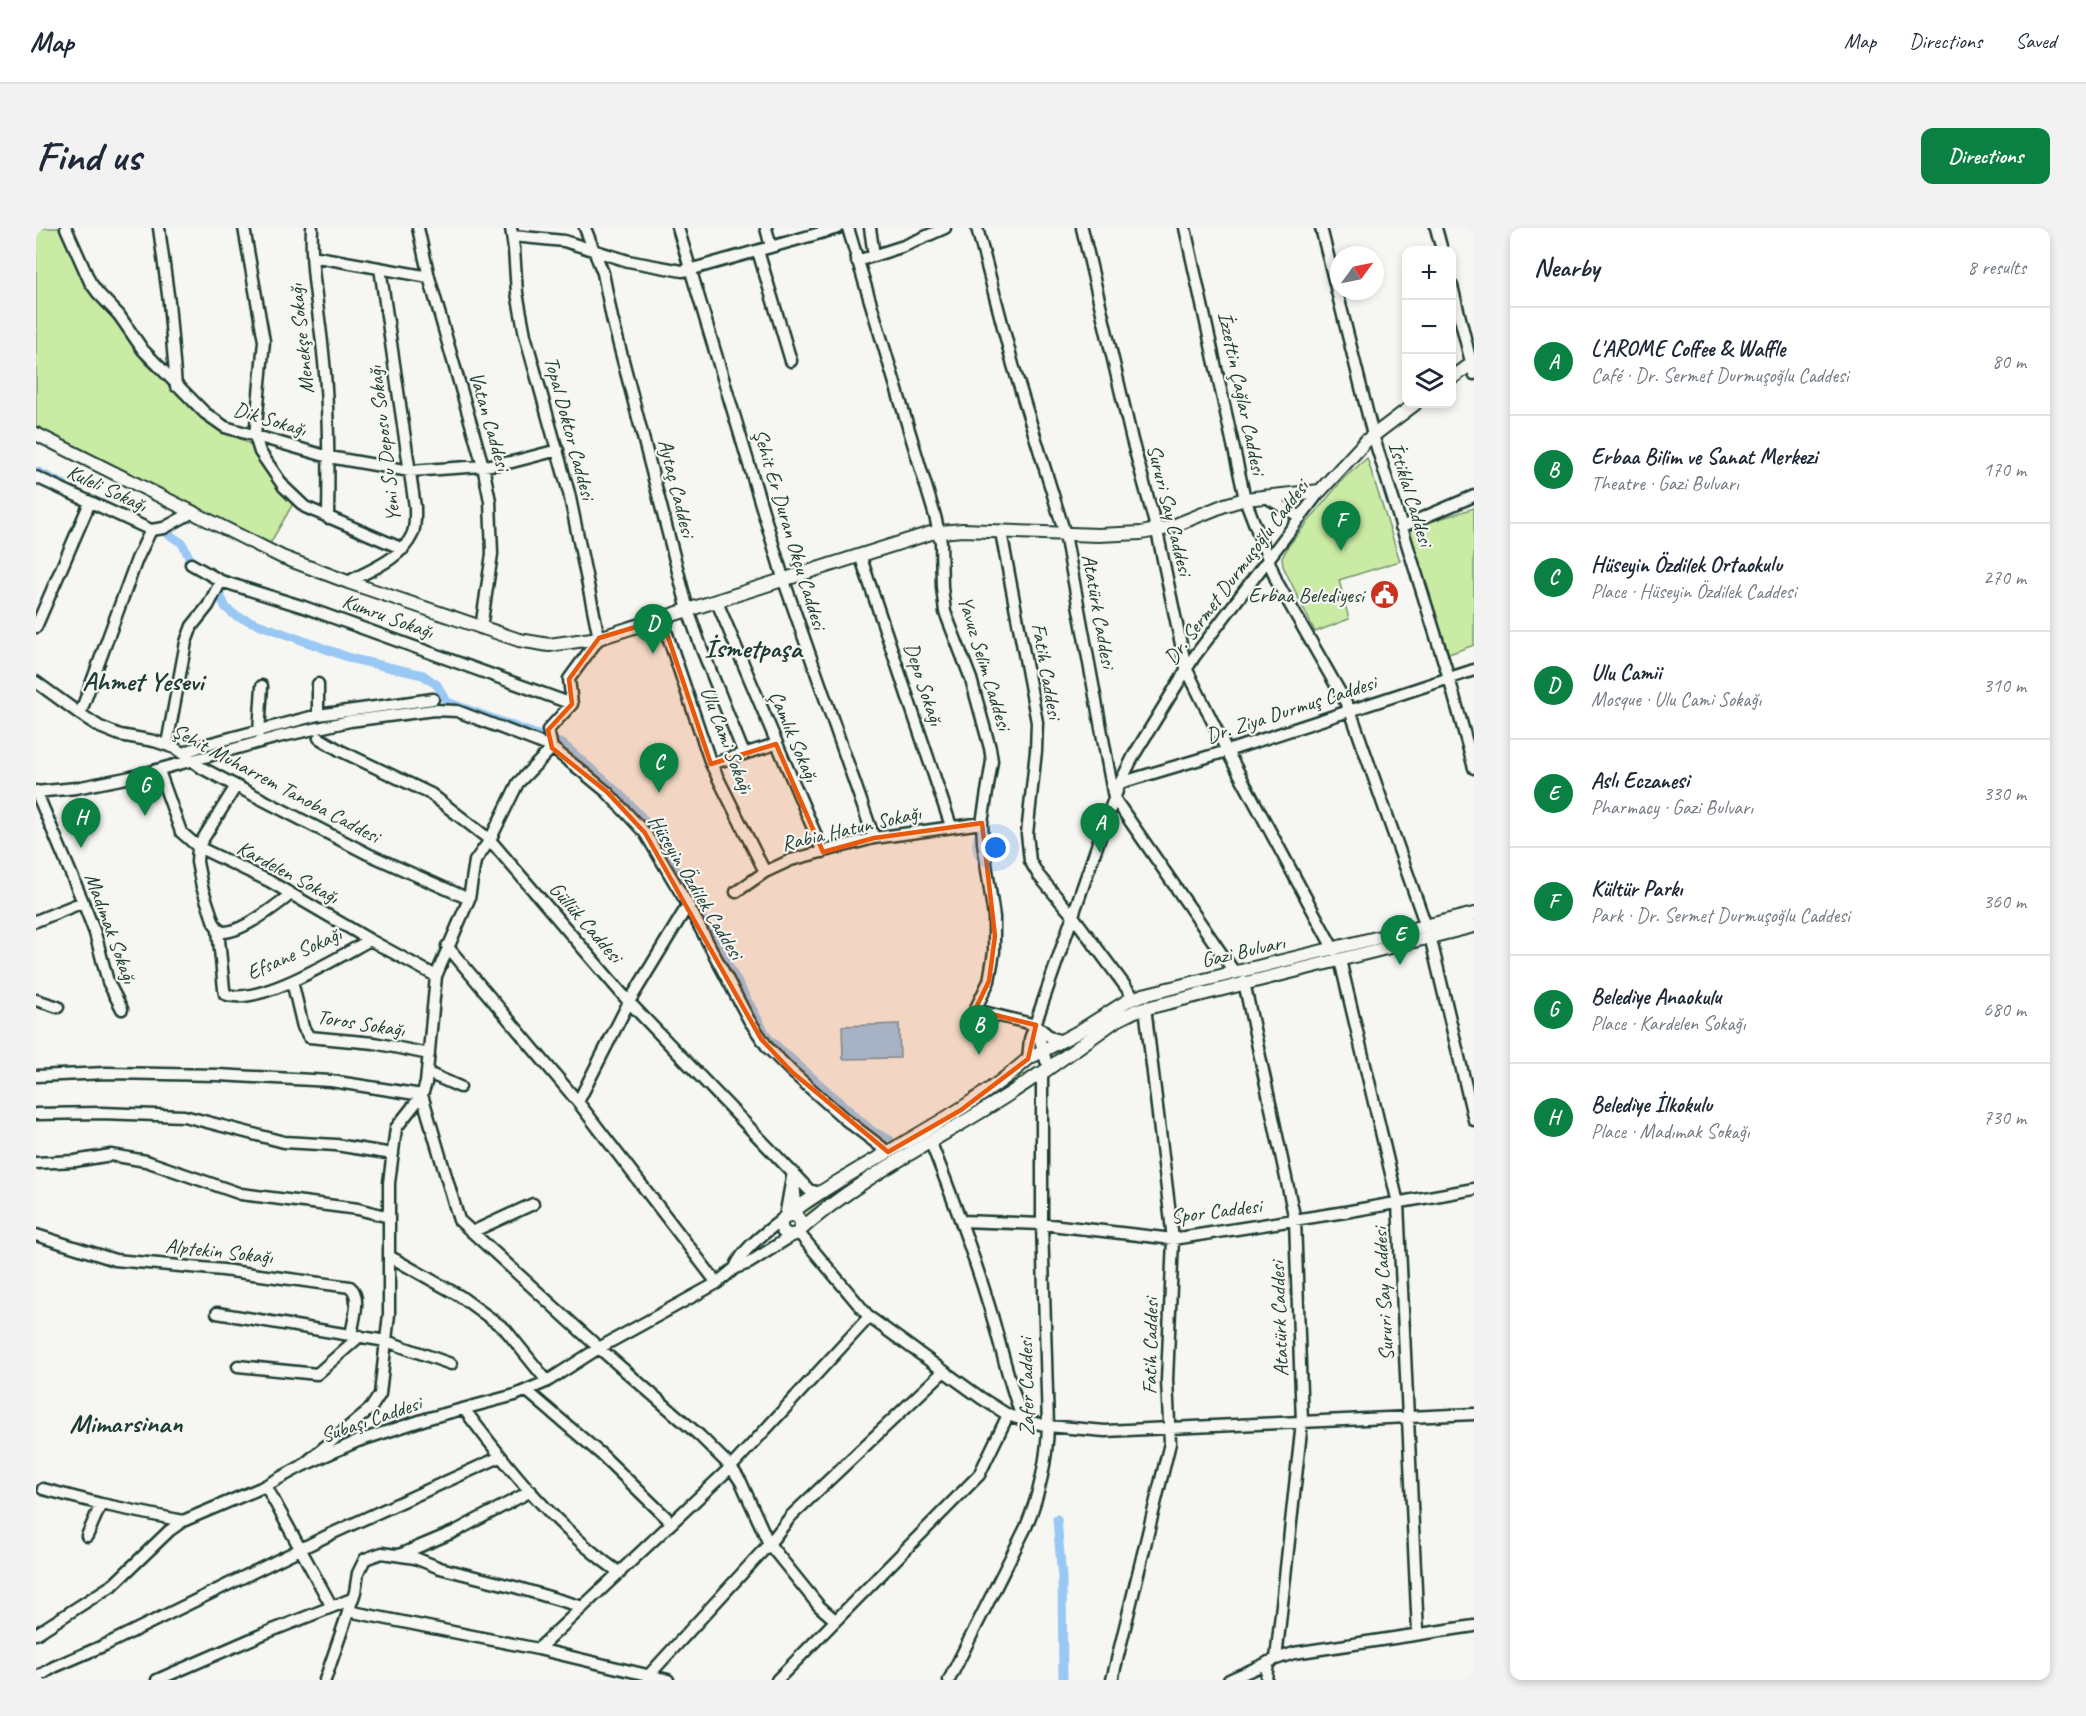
<!DOCTYPE html>
<meta charset="utf-8">
<style>
body{margin:0;font-family:Caveat,sans-serif;background:#f2f2f3;color:#1f2937}
.controls{position:absolute;right:18px;top:18px;display:grid;overflow:hidden;border-radius:12px;box-shadow:0 3px 9px #0003}
.controls button{width:54px;height:54px;display:grid;place-items:center;padding:0;border:0;border-bottom:2px solid #e0e1e3;background:#fff;color:#1f2937;font:30px sans-serif}
.compass{position:absolute;left:1294px;top:18px;width:54px;height:54px;border-radius:50%;background:#fff;box-shadow:0 3px 9px #0003;rotate:57deg}
.you{position:absolute;left:960px;top:620px;width:21px;height:21px;margin:-15px;border:4px solid #fff;border-radius:50%;background:#1a73e8;box-shadow:0 0 0 9px #1a73e833}
.badge{display:grid;place-items:center;width:39px;height:39px;border-radius:50%;background:#0b8043;color:#fff;font-size:20px;font-weight:700}
.pin{position:absolute;translate:-50% -50px;filter:drop-shadow(0 2px 3px #0008)}
.pin::after{content:'';position:absolute;top:32px;width:21px;height:18px;background:inherit;clip-path:polygon(0 0,100% 0,50% 100%)}
.list{margin:0;padding:0;list-style:none}
h2{display:flex;justify-content:space-between;align-items:center;height:78px;margin:0;padding:0 24px;font-size:26px}
h2 small{font-size:20px;font-weight:400;color:#747a83}
.list li{display:grid;grid-template-columns:39px 1fr auto;gap:18px;align-items:center;box-sizing:border-box;height:108px;padding:0 24px;border-top:2px solid #e0e1e3}
.list b{display:block;font-size:22px;white-space:nowrap}
.list p{margin:0;font-size:20px;white-space:nowrap;color:#747a83}
.list em{font-size:20px;font-style:normal;color:#747a83}
.icon{flex:none;width:33px;height:33px;fill:none;stroke:currentColor;stroke-width:2;stroke-linecap:round;stroke-linejoin:round}
.map{position:relative;flex:none;width:1438px;height:1452px;overflow:hidden;border-radius:12px}
header{display:flex;align-items:center;gap:36px;box-sizing:border-box;height:84px;padding:0 30px;background:#fff;border-bottom:2px solid #e0e1e3}
header strong{font-size:28px}
nav{display:flex;gap:33px;margin-inline-start:auto;font-size:21px}
.intro{display:flex;align-items:center;justify-content:space-between;box-sizing:border-box;height:144px;padding:0 36px}
h1{margin:0;font-size:42px}
.button{padding:15px 27px;border-radius:12px;background:#0b8043;color:#fff;font-size:21px;font-weight:700}
main{display:flex;gap:36px;padding:0 36px}
aside{flex:1;background:#fff;border-radius:12px;box-shadow:0 3px 9px #0003}
.map>svg:first-child{display:block}
.green{fill:#caeba4;stroke:#74946c;stroke-width:1.5}
.water{fill:#98c8f3;stroke:#6890a7;stroke-width:1.5}
.lines{fill:none;stroke-linecap:round;stroke-linejoin:round}
.canal{stroke:#98c8f3;stroke-width:9}
.minor-casing{stroke:#1f3d34;stroke-width:15}
.major-casing{stroke:#1f3d34;stroke-width:16}
.minor{stroke:#f6f6f2;stroke-width:10}
.major{stroke:#f6f6f2;stroke-width:12}
.marked{fill:#e8590c;fill-opacity:0.2;stroke:#e8590c;stroke-width:4.5;stroke-linejoin:round}
.labels{text-anchor:middle;stroke-width:4.5;stroke-linejoin:round;paint-order:stroke}
.street-label{font-size:21px;fill:#1f3d34;stroke:#f6f6f2}
.poi-label{font-size:21px;fill:#1f3d34;stroke:#f6f6f2;text-anchor:end}
.district-label{font-size:27px;font-weight:bold;fill:#1f3d34;stroke:#f6f6f2}
</style>
<header>
<strong>Map</strong>
<nav><a>Map</a><a>Directions</a><a>Saved</a></nav>
</header>
<div class="intro"><h1>Find us</h1><a class="button">Directions</a></div>
<main>
<div class="map">
<svg width="1438" height="1452" viewBox="0 0 1438 1452">
<rect width="100%" height="100%" fill="#f6f6f2"/>
<filter id="ink" filterUnits="userSpaceOnUse"><feTurbulence type="fractalNoise" baseFrequency=".0167" numOctaves="2"/><feDisplacementMap in="SourceGraphic" scale="12" xChannelSelector="R" yChannelSelector="G"/><feConvolveMatrix kernelMatrix="1 2 1 2 8 2 1 2 1" color-interpolation-filters="sRGB"/></filter>
<g filter="url(#ink)">
<path class="green" d="M0,0H25L54,62L86,102L108,134L169,190L181,199L214,216L237,252L258,274L232,319L0,200Z
M1331,230L1364,333L1303,352L1313,391L1279,404L1247,338L1246,330L1253,317L1307,251Z
M1438,280V417L1413,426L1372,301Z
M1438,692V694L1285,732L1121,770L1108,774L1015,832L1012,825L1084,783L1120,768L1285,730Z
M986,844L990,850L789,974L768,991L765,986L853,931L933,883Z"/>
<path class="water" d="M863,796L864,830L807,831L806,798Z"/>
<g class="lines">
<path class="canal" d="M0,243L29,257
M132,306L146,315L154,331
M183,365L190,380L200,388L317,431L387,447L401,457L411,474L507,509
M521,514L527,516C559,545 594,571 619,606C632,625 642,646 654,666
M660,678L732,810L836,903L854,912
M1021,1291L1026,1350L1027,1452"/>
<defs>
<path id="minor" d="M30,0L54,54L62,65L83,87L107,122L169,185L189,199L293,229L374,243L447,238L476,234L522,222
M123,0L133,74L140,158
M208,0L228,113L219,208L224,224L248,259L269,279L367,321
M276,0C274,41 283,83 287,124C293,179 293,234 292,290
M382,0L393,49L447,238L454,273L456,326L445,400
M549,0L567,45L576,90L652,382L665,419L708,526
M642,0L748,353L838,610
M730,0L735,19
M812,0L899,288L905,314L906,359L909,384L935,451L954,520L956,533L946,595L947,615L958,689V724L953,753L939,782L1000,797L1014,809L1025,813
M834,0L838,28
M941,0L977,137L1029,306L1078,570L1199,745
M1046,0L1096,212L1121,303L1150,440L1191,523L1298,722
M1149,0L1209,271L1241,354L1314,482L1390,698
M1285,0L1337,207L1413,450L1438,540
M1400,0L1406,22
M477,8L528,13L592,33L646,43L653,42L802,0
M722,23L755,133
M276,28L393,49
M821,33L868,18L909,0
M1416,58L1438,146
M0,249L115,302L128,300L157,284
M1228,268L1265,289
M1365,299L1438,268
M965,304L1001,494L1000,523L991,606L994,633L1003,648L1037,688L1098,770
M824,327L915,598
M155,336L185,353L268,379L536,476
M312,354C334,342 365,331 376,307C380,299 379,288 379,279L344,40
M681,374L787,624
M626,391L675,536L729,644
M0,399L52,279
M0,454L44,486L64,499L84,507L118,513L139,520L166,540L200,558L332,626L433,671
M282,456V487
M44,486L101,331L115,302
M223,504L226,458
M283,510L305,523L395,566L454,612L593,774L773,962L785,965
M131,516L150,414L156,398L172,378L185,353
M147,525L168,517L282,487L397,471
M675,536L740,516
M123,543L145,604L162,619L233,653L334,712L400,748
M1084,555L1191,523L1438,442
M200,558L162,619L161,634L166,659L178,695L185,704C204,706 240,678 255,666
M0,563L47,674L59,705L72,754L86,781
M0,564L40,560L95,549L242,509L314,493L398,482L421,483L502,514L516,520L543,541L571,564L609,605L652,677L713,792L732,820L756,844L810,892L852,924
M700,664L729,644L755,632L838,610L946,595
M0,693L47,674
M182,702L188,761L189,766C221,780 304,728 334,712
M1394,708L1438,892
M411,718L542,874L681,1055
M1304,732L1362,975L1382,1405
M256,753L267,799L273,809L338,815L393,826
M1208,754L1259,992L1266,1194L1240,1431
M0,772L22,779
M1000,798L1010,833
M992,831L994,811L1070,592L1084,555L1098,527L1158,429L1284,263
M392,845L424,859
M0,848L71,845L182,847L295,853L386,867L423,992L563,1120L664,1208L695,1239L705,1254L733,1316L783,1378L799,1392
M542,874L593,774L652,677
M0,886L65,885L148,888L248,914L300,917L357,926
M895,915C917,970 937,1025 954,1081C965,1118 973,1156 987,1192
M0,935L39,933L75,927L110,933L205,966L322,981L353,989
M758,953L761,989
M925,993L1006,996L1137,1011L1309,984L1438,961
M436,1004L497,976
M762,1004L833,1089L945,1170L972,1187L987,1192L1012,1198L1069,1203L1438,1186
M0,1007L79,1032L187,1042L314,1059C326,1068 317,1094 315,1107
M353,1028L424,1068L469,1101L511,1153
M699,1040C708,1018 732,1003 749,989L757,944
M181,1085L350,1113L415,1136
M202,1138L281,1146L324,1108
M491,1163L566,1227L635,1294
M428,1181C473,1241 522,1302 584,1345
M266,1238L335,1180L344,1166L353,1086V955L360,900L386,867L390,855L400,748L433,671L439,633L454,612L482,555L516,520L512,502L536,476L533,451L563,410L533,265L489,107L481,65L478,21L475,0
M230,1258L296,1379
M7,1261L65,1276L147,1293
M51,1308L65,1276
M363,1327L420,1303L495,1263
M312,1383L502,1421L632,1452
M0,1406L78,1356L133,1303L147,1293L225,1260L266,1238L322,1213L393,1190L479,1167L510,1154L563,1120L681,1055L699,1040L713,1035L757,1007
M502,1421L695,1239L833,1089
M0,1450L18,1439L69,1417L295,1306L464,1229
M121,1452L227,1406L316,1371
M289,1452L319,1364L322,1345L329,1331L346,1325L379,1330L404,1340L479,1359L547,1379
M612,1452L613,1447L733,1316L755,1288L908,1143
M741,1452L943,1247L972,1187
M913,1452L990,1299C1003,1267 1011,1233 1012,1198L1006,996V845
M1076,1452L1134,1215L1131,1152L1137,1011L1109,779
M1193,1452L1240,1431L1258,1425L1438,1398
M1230,1452L1232,1434"/>
<path id="major" d="M1416,150L1438,134
M0,206L246,329L312,354L483,412L513,417L563,410L895,305L926,302L1062,307L1105,305L1132,300L1189,277L1209,271L1284,263L1330,213L1379,176
M997,828L1042,804L1091,773L1107,767L1438,686
M1006,845L1079,793L1099,783L1438,698
M745 997a10 10 0 1 1 20 0a10 10 0 1 1-20 0Z
M749,989C827,931 919,895 992,831
M762,1004C833,940 925,902 1003,846"/>
</defs>
<use href="#minor" class="minor-casing"/>
<use href="#major" class="major-casing"/>
<use href="#minor" class="minor"/>
<use href="#major" class="major"/>
</g>
</g>
<path class="marked" d="M626,391L675,536L740,516L787,624L838,610L946,595L959,708L953,753L939,782L1000,797L992,831L925,882L852,924L756,844L725,811L609,605L571,564L516,520L512,502L536,476L533,451L563,410Z"/>
<defs>
<symbol id="civic-disc" viewBox="-11 -11 22 22"><circle r="9.5" fill="#c8321e" stroke="#f6f6f2"/><path d="M-.6-6.5H3V-4.5H.6V-3L4-1V1h2V6H-6V1h2V-1L-.6-3ZM-1.2 2.5V6h2.4V2.5Z" fill="#fff"/></symbol>
</defs>
<g fill-rule="evenodd">
<use href="#civic-disc" x="1332" y="350" width="33" height="33"/>
</g>
<g class="labels">
<g class="street-label">
<text transform="translate(265 111) rotate(-96)" y="7">Menekşe Sokağı</text>
<text transform="translate(1206 165) rotate(78)" y="7">İzzettin Çağlar Caddesi</text>
<text transform="translate(234 191) rotate(17)" y="7">Dik Sokağı</text>
<text transform="translate(454 193) rotate(74)" y="7">Vatan Caddesi</text>
<text transform="translate(534 200) rotate(75)" y="7">Topal Doktor Caddesi</text>
<text transform="translate(348 216) rotate(-97)" y="7">Yeni Su Deposu Sokağı</text>
<text transform="translate(71 260) rotate(25)" y="7">Kuleli Sokağı</text>
<text transform="translate(641 260) rotate(76)" y="7">Aytaç Caddesi</text>
<text transform="translate(1375 266) rotate(73)" y="7">İstiklal Caddesi</text>
<text transform="translate(1134 282) rotate(76)" y="7">Sururi Say Caddesi</text>
<text transform="translate(754 301) rotate(73)" y="7">Şehit Er Duran Okçu Caddesi</text>
<text transform="translate(1200 344) rotate(-53)" y="7">Dr. Sermet Durmuşoğlu Caddesi</text>
<text transform="translate(1063 383) rotate(80)" y="7">Atatürk Caddesi</text>
<text transform="translate(352 388) rotate(20)" y="7">Kumru Sokağı</text>
<text transform="translate(949 435) rotate(73)" y="7">Yavuz Selim Caddesi</text>
<text transform="translate(1011 443) rotate(80)" y="7">Fatih Caddesi</text>
<text transform="translate(888 456) rotate(72)" y="7">Depo Sokağı</text>
<text transform="translate(1255 481) rotate(-18)" y="7">Dr. Ziya Durmuş Caddesi</text>
<text transform="translate(758 508) rotate(67)" y="7">Çamlık Sokağı</text>
<text transform="translate(691 512) rotate(69)" y="7">Ulu Cami Sokağı</text>
<text transform="translate(240 555) rotate(28)" y="7">Şehit Muharrem Tanoba Caddesi</text>
<text transform="translate(815 600) rotate(-13)" y="7">Rabia Hatun Sokağı</text>
<text transform="translate(252 644) rotate(28)" y="7">Kardelen Sokağı</text>
<text transform="translate(660 659) rotate(59)" y="7">Hüseyin Özdilek Caddesi</text>
<text transform="translate(550 694) rotate(49)" y="7">Güllük Caddesi</text>
<text transform="translate(75 700) rotate(70)" y="7">Madımak Sokağı</text>
<text transform="translate(1207 723) rotate(-13)" y="7">Gazi Bulvarı</text>
<text transform="translate(258 725) rotate(-24)" y="7">Efsane Sokağı</text>
<text transform="translate(325 795) rotate(9)" y="7">Toros Sokağı</text>
<text transform="translate(1180 983) rotate(-7)" y="7">Spor Caddesi</text>
<text transform="translate(183 1023) rotate(6)" y="7">Alptekin Sokağı</text>
<text transform="translate(1347 1066) rotate(-93)" y="7">Sururi Say Caddesi</text>
<text transform="translate(1243 1091) rotate(-92)" y="7">Atatürk Caddesi</text>
<text transform="translate(1114 1118) rotate(-89)" y="7">Fatih Caddesi</text>
<text transform="translate(990 1159) rotate(-91)" y="7">Zafer Caddesi</text>
<text transform="translate(335 1191) rotate(-19)" y="7">Subaşı Caddesi</text>
</g>
<g class="poi-label">
<text x="1328" y="374">Erbaa Belediyesi</text>
</g>
<g class="district-label">
<text x="717" y="429">İsmetpaşa</text>
<text x="107" y="462">Ahmet Yesevi</text>
<text x="90" y="1204">Mimarsinan</text>
</g>
</g>
</svg>
<div class="controls">
<button>+</button>
<button>−</button>
<button><svg class="icon" aria-label="layers" viewBox="0 0 24 24"><path d="M12 4l9 5-9 5-9-5zM3 14l9 5 9-5"/></svg></button>
</div>
<svg class="compass" viewBox="-18 -18 36 36"><path d="M0-13l5 13h-10z" fill="#e53935"/><path d="M0 13l5-13h-10z" fill="#747a83"/></svg>
<div class="you"></div>
<div class="pin badge" style="left:1064px;top:625px">A</div>
<div class="pin badge" style="left:943px;top:827px">B</div>
<div class="pin badge" style="left:623px;top:565px">C</div>
<div class="pin badge" style="left:617px;top:426px">D</div>
<div class="pin badge" style="left:1364px;top:737px">E</div>
<div class="pin badge" style="left:1305px;top:323px">F</div>
<div class="pin badge" style="left:109px;top:588px">G</div>
<div class="pin badge" style="left:45px;top:620px">H</div>
</div>
<aside>
<h2>Nearby<small>8 results</small></h2>
<ul class="list">
<li><span class="badge">A</span><div><b>L'AROME Coffee &amp; Waffle</b><p>Café · Dr. Sermet Durmuşoğlu Caddesi</p></div><em>80 m</em></li>
<li><span class="badge">B</span><div><b>Erbaa Bilim ve Sanat Merkezi</b><p>Theatre · Gazi Bulvarı</p></div><em>170 m</em></li>
<li><span class="badge">C</span><div><b>Hüseyin Özdilek Ortaokulu</b><p>Place · Hüseyin Özdilek Caddesi</p></div><em>270 m</em></li>
<li><span class="badge">D</span><div><b>Ulu Camii</b><p>Mosque · Ulu Cami Sokağı</p></div><em>310 m</em></li>
<li><span class="badge">E</span><div><b>Aslı Eczanesi</b><p>Pharmacy · Gazi Bulvarı</p></div><em>330 m</em></li>
<li><span class="badge">F</span><div><b>Kültür Parkı</b><p>Park · Dr. Sermet Durmuşoğlu Caddesi</p></div><em>360 m</em></li>
<li><span class="badge">G</span><div><b>Belediye Anaokulu</b><p>Place · Kardelen Sokağı</p></div><em>680 m</em></li>
<li><span class="badge">H</span><div><b>Belediye İlkokulu</b><p>Place · Madımak Sokağı</p></div><em>730 m</em></li>
</ul>
</aside>
</main>
